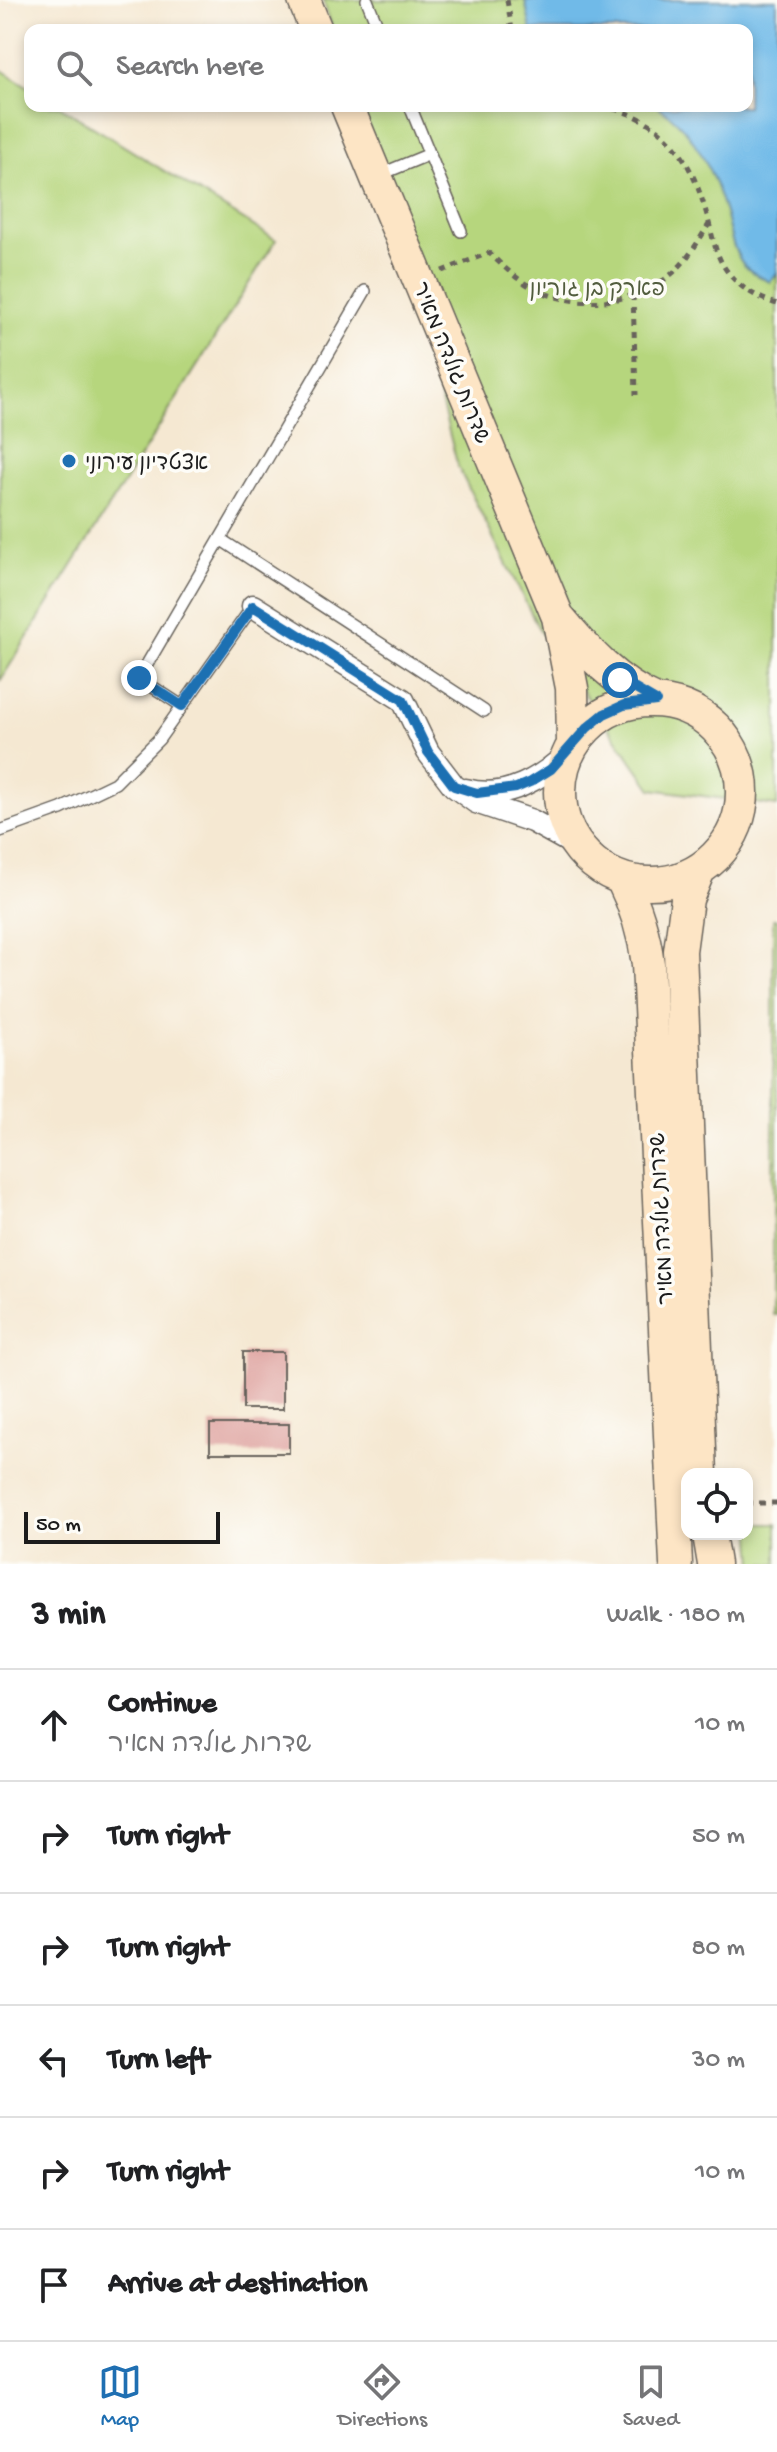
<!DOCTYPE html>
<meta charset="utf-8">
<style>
body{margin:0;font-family:"Gochi Hand","Playpen Sans Hebrew",sans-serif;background:#f6f6f6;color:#202124}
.controls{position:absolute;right:24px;bottom:24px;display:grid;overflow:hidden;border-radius:16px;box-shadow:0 4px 12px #0003}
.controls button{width:72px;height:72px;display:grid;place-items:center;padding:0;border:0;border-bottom:2px solid #e0e0e0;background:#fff;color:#202124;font:40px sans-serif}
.scale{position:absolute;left:24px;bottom:20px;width:196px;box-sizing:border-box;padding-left:8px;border:4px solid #1c1c1c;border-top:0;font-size:22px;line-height:28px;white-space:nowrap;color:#1c1c1c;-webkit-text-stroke:6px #fdfcf7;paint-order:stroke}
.stop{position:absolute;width:24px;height:24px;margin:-18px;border:6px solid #1f6fb2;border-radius:50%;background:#fff}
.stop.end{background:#1f6fb2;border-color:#fff;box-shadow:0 2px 8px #0008}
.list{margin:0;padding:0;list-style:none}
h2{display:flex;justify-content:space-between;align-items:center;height:104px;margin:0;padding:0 32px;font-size:34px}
h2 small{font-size:26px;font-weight:400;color:#757577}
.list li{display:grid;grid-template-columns:52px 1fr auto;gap:24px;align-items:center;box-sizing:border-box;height:112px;padding:0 32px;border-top:2px solid #e0e0e0}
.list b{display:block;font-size:30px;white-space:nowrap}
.list p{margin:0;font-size:26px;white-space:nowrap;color:#757577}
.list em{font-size:26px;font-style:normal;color:#757577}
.icon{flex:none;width:44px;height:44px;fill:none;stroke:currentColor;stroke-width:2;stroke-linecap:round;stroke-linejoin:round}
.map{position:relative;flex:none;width:777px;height:1564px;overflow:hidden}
.search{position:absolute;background:#fff;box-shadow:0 4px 12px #0003;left:24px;right:24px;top:24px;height:88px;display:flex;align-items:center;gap:20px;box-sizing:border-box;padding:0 28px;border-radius:16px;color:#757577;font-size:30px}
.sheet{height:776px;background:#fff}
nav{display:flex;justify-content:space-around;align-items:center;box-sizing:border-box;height:112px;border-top:2px solid #e0e0e0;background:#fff;font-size:22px;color:#757577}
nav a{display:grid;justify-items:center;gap:4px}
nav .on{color:#1f6fb2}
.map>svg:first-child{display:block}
.green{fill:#b6d67d;stroke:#69794c;stroke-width:2}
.water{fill:#6fbae8;stroke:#466b82;stroke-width:2}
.building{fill:#e0a7a4}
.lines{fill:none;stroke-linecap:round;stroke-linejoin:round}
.service-casing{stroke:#68635c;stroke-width:14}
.minor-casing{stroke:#68635c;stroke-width:25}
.secondary-casing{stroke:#68635c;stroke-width:35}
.path{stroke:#68635c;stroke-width:5;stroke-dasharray:6 6;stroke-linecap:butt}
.service{stroke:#fff;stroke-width:11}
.minor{stroke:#fff;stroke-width:22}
.secondary{stroke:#fde5c5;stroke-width:32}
.route{stroke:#1f6fb2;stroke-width:10}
.poi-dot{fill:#1f6fb2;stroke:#fdfcf7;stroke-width:3}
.labels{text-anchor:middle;stroke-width:7;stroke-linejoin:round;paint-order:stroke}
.park-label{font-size:22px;fill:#525d3e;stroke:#fdfcf7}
.street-label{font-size:22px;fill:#1c1c1c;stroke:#fdfcf7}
.poi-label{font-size:22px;fill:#1c1c1c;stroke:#fdfcf7;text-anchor:start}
</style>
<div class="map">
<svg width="777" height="1564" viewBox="0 0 777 1564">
<rect width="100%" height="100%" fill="#fdfcf7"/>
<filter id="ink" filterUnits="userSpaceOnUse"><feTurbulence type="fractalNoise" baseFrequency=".0125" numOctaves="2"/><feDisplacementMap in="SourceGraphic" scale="16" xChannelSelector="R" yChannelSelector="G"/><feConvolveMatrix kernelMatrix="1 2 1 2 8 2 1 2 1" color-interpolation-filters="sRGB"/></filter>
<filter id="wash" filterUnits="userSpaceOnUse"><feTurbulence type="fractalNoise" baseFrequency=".006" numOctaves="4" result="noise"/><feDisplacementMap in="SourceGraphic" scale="32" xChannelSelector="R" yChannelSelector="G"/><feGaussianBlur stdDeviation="1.8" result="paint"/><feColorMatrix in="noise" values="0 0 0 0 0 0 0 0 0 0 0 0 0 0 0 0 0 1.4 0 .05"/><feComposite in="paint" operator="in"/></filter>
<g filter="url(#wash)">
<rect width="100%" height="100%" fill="#f5e8d2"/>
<path class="green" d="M323,0H777V806L652,789L540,631L458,467L409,277L356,106H747V30H333Z
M0,69L30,88V106H59L276,240L0,681Z
M773,919H777V1315H773Z
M751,1524H777V1564H754Z"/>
<path class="water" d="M525,0H777V274L770,282C760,277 751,273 744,265C732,250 730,231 725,213C713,172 695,130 657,106H747V30H531Z"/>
<g id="blocks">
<path class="building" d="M243,1352H283V1409H243Z
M210,1424H289V1453H210Z"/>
</g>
</g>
<g filter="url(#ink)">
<use href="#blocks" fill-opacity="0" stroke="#68635c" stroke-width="2"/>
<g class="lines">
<defs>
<path id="service" d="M367,0L379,30
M410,106L461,231
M379,175L430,154
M220,539L484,711
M182,706L139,678L365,291
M0,831L61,809L115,783L159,739L253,606"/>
<path id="minor" d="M253,606L403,700L428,752L454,786L476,802L532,821L577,846
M466,790C506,801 543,778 570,751"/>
<path id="secondary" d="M304,0L316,30
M347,106L558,617L572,688L573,744
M560,619C587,652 617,684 656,701
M560 792a91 91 0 1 1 182 0a91 91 0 1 1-182 0Z
M699,870L687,899L680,951L701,1474
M622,879C636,907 644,932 648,964L676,1564
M709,1534L714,1564"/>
</defs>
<use href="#service" class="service-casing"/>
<use href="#minor" class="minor-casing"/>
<use href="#secondary" class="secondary-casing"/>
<path class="path" d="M507,0L512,30
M602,106C667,119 691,157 708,219C713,237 715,255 727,271C739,288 758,298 777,304
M442,271L489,253C503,266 516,279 533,288C578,311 640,305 677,269C690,256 699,240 709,224
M633,295L636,395
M747,1503H777"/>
<use href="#service" class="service"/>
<use href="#minor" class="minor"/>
<use href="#secondary" class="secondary"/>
</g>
</g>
<g class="lines" filter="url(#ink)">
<path class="route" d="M139,678L182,706L253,606L403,700L428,752L454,786L477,793L516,788L530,782L551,769L587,728L604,714L624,705L656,701L620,680"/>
</g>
<circle class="poi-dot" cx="69" cy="461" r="8"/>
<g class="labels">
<g class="park-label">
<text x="597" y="295">פארק בן גוריון</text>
</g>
<g class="street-label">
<text transform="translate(453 362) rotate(68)" y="8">שדרות גולדה מאיר</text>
<text transform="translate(660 1219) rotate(-93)" y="8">שדרות גולדה מאיר</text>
</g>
<g class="poi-label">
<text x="85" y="469">אצטדיון עירוני</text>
</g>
</g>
</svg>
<div class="controls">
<button><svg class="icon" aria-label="locate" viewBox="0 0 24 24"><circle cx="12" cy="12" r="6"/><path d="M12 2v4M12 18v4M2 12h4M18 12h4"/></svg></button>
</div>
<div class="scale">50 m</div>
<div class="stop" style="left:620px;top:680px"></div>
<div class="stop end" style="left:139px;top:678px"></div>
<div class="search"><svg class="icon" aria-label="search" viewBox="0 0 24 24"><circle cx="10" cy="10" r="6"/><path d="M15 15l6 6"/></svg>Search here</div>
</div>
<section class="sheet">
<h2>3 min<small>Walk · 180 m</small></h2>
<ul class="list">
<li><svg class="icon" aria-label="ahead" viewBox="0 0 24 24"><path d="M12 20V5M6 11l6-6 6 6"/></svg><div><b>Continue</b><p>שדרות גולדה מאיר</p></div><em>10 m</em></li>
<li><svg class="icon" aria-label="right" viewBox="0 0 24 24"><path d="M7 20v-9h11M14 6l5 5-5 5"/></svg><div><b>Turn right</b></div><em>50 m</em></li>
<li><svg class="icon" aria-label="right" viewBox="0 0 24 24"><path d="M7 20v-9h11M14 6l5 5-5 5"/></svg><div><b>Turn right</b></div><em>80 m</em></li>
<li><svg class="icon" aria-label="left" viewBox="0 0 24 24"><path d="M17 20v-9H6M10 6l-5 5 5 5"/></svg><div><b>Turn left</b></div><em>30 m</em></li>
<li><svg class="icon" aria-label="right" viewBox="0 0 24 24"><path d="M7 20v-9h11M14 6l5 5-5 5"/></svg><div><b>Turn right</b></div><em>10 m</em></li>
<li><svg class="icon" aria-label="arrive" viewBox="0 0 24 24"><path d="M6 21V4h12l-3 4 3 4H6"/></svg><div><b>Arrive at destination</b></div></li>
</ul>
</section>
<nav>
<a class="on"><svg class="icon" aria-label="map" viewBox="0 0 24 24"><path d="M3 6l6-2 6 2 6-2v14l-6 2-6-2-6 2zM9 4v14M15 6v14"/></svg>Map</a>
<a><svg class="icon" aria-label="directions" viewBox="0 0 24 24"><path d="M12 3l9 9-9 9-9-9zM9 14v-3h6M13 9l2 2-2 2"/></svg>Directions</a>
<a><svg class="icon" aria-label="saved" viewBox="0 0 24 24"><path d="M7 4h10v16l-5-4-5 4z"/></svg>Saved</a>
</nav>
